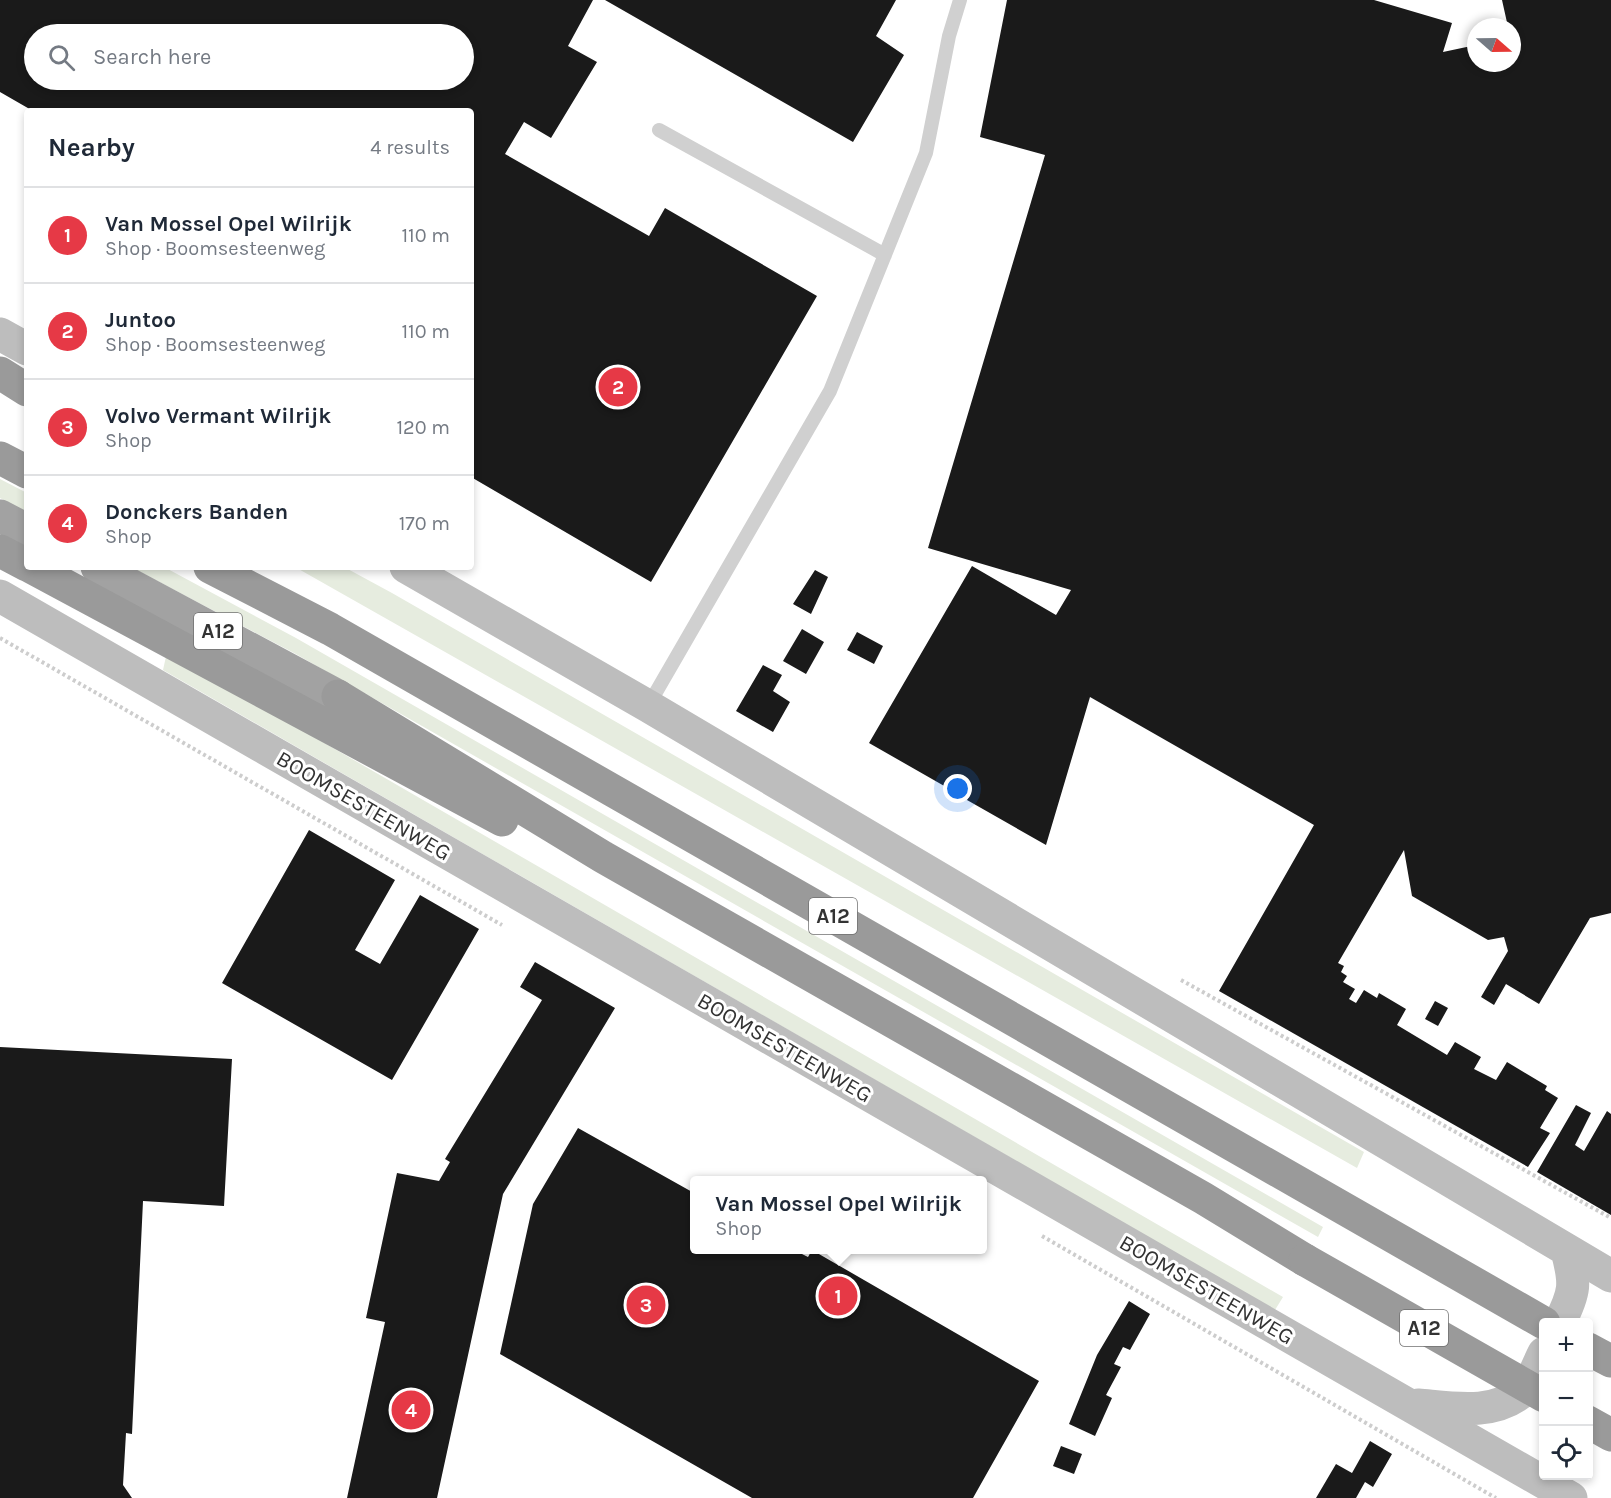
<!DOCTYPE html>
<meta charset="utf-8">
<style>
body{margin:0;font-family:Karla,sans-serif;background:#f6f6f7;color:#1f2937}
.controls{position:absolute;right:18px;bottom:18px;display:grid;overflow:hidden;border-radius:6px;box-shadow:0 3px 9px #0003}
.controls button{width:54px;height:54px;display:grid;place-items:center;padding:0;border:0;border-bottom:2px solid #e0e1e3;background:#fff;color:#1f2937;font:30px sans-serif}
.compass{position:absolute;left:1467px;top:18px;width:54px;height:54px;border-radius:50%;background:#fff;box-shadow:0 3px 9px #0003;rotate:110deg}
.you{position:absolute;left:958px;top:789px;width:21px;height:21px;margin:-15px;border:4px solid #fff;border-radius:50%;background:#1a73e8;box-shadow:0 0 0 9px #1a73e833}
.badge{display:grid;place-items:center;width:39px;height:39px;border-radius:50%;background:#e63946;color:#fff;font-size:20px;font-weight:700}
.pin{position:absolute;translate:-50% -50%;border:3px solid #fff;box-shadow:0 2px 6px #0006}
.popup{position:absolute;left:690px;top:1176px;width:297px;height:78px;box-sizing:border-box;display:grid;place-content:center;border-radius:6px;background:#fff;filter:drop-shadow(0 2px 4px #0005);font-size:20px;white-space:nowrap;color:#747a83}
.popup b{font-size:22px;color:#1f2937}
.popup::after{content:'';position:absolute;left:50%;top:100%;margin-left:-12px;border:12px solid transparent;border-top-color:#fff}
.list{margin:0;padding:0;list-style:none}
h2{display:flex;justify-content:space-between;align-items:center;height:78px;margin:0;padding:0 24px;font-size:26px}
h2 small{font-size:20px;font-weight:400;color:#747a83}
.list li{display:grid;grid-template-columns:39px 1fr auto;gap:18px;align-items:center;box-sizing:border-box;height:96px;padding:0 24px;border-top:2px solid #e0e1e3}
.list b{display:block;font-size:22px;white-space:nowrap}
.list p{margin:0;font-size:20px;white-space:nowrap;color:#747a83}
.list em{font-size:20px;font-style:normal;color:#747a83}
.icon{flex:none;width:33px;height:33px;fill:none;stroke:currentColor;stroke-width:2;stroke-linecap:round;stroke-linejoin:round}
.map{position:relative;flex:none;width:1611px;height:1498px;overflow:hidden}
.search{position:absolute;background:#fff;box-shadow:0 3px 9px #0003;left:24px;top:24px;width:450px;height:66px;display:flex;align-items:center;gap:15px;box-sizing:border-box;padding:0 21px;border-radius:33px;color:#747a83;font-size:22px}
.panel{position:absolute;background:#fff;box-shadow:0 3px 9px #0003;left:24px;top:108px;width:450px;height:462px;border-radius:6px}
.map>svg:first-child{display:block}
.green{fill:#e6ecdf}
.building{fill:#1a1a1a;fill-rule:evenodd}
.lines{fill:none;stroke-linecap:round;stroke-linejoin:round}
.path{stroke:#cdcdcd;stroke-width:4;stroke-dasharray:3 3;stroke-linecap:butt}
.service{stroke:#d0d0d0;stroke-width:14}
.secondary{stroke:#bdbdbd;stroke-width:33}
.trunk{stroke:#a2a2a2;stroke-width:33}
.motorway{stroke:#9a9a9a;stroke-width:33}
.motorway-bridge{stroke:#9a9a9a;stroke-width:33}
.labels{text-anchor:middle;stroke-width:6;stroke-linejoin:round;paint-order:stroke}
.shield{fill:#fff;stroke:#707070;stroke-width:1.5}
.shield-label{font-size:21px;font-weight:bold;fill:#333}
.street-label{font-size:22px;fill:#333;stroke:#fff}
</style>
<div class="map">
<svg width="1611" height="1498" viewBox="0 0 1611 1498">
<rect width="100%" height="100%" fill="#fff"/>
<path class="green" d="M0,479L27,493V513L0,498Z
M131,567H164L296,638L1323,1227L1318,1237L294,653Z
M295,567H344L392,593L1364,1152L1357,1168Z
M167,652L1283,1297L1275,1310L163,670Z"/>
<path class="building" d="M0,0H593L568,46L597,62L551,138L524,122L505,154L649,236L665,208L817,296L651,582L471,477V111H33L0,92ZM34,34H464V80H34Z
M605,0H896L876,36L904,55L853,142Z
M1007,0H1374L1452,23L1443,52L1476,45V63H1512V27H1508L1502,0H1611V913L1590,918L1539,1004L1506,984L1494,1005L1481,997L1508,951L1504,937L1488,940L1412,896L1404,850L1338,963L1344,966L1341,972L1347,976L1343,982L1355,989L1349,999L1356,1003L1364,990L1377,998L1379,993L1406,1009L1397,1025L1447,1055L1455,1042L1481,1057L1474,1069L1496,1080L1507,1062L1547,1086L1545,1090L1558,1098L1540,1128L1550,1133L1528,1167L1219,991L1314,825L1090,697L1046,845L967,800L970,795L956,786L953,791L869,743L972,566L1056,615L1071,590L928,548L1045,155L980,137Z
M815,570L828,577L811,614L793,604Z
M802,629L824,642L806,674L783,661Z
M857,632L883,646L874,664L847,650Z
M763,665L782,675L773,691L790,702L773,732L736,711Z
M309,830L395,880L355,950L380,964L420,895L479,929L392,1080L222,983Z
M535,962L615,1008L503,1194L437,1498H347L385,1322L366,1318L397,1173L439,1181L450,1162L445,1159L542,1000L520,987Z
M1435,1001L1448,1008L1438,1026L1425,1019Z
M0,1047L232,1059L224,1206L143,1201L132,1434L126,1433L123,1485L132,1498H0Z
M1576,1105L1591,1113L1575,1145L1584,1151L1607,1111L1611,1114V1215L1537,1172Z
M578,1128L694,1193V1250H794L808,1257L812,1250L1039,1381L973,1498H752L500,1354L533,1204Z
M1129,1301L1150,1314L1130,1350L1123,1347L1114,1364L1121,1367L1106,1395L1112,1398L1095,1436L1069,1424L1097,1355Z
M1370,1441L1392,1454L1373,1487L1365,1482L1356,1498H1316L1336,1464L1352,1473Z
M1061,1446L1082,1454L1074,1474L1053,1466Z"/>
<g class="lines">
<path class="path" d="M0,638L502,925
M1181,980L1611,1218
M1042,1236L1496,1498"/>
<path class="service" d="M659,130L885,255
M648,706L830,391L926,153L949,36L960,0"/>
<path class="secondary" d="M0,334L27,349
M406,567L648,706L1611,1276
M0,596L1571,1498
M1560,1322C1575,1292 1576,1284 1567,1251
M1418,1405C1453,1408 1494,1416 1523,1391C1532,1383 1538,1364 1544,1353"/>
<path class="trunk" d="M0,516L27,530
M97,567L338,696"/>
<path class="motorway" d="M0,373L27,390
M0,458L27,472
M0,551L27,565
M31,567L502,820
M210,567L330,629L1544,1323
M338,696L603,857L1203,1198L1305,1260
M1588,1349L1611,1361
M1588,1422L1611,1435"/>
<path class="motorway-bridge" d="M1305,1260L1544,1396"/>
</g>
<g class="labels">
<g class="shield">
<rect x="194" y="613" width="48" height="36" rx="4.5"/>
<rect x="809" y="898" width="48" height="36" rx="4.5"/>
<rect x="1400" y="1310" width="48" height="36" rx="4.5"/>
</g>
<g class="shield-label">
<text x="218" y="638">A12</text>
<text x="833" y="923">A12</text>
<text x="1424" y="1335">A12</text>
</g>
<g class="street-label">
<text transform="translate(364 805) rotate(30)" y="8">BOOMSESTEENWEG</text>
<text transform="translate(785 1047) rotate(30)" y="8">BOOMSESTEENWEG</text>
<text transform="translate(1207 1289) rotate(30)" y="8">BOOMSESTEENWEG</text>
</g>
</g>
</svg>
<div class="controls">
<button>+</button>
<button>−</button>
<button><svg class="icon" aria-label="locate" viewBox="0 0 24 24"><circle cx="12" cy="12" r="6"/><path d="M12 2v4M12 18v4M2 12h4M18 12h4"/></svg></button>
</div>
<svg class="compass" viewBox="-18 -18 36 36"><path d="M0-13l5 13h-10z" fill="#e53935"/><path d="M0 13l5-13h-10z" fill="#747a83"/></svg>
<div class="you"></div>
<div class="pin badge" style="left:838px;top:1296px">1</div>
<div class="popup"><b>Van Mossel Opel Wilrijk</b>Shop</div>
<div class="pin badge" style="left:618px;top:387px">2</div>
<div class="pin badge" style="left:646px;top:1305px">3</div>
<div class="pin badge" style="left:411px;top:1410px">4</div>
<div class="search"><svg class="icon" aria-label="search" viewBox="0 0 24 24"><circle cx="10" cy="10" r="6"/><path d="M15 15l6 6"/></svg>Search here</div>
<section class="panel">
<h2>Nearby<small>4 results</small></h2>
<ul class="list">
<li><span class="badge">1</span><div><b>Van Mossel Opel Wilrijk</b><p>Shop · Boomsesteenweg</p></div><em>110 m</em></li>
<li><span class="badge">2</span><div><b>Juntoo</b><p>Shop · Boomsesteenweg</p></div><em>110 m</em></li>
<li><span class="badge">3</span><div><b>Volvo Vermant Wilrijk</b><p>Shop</p></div><em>120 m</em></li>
<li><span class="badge">4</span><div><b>Donckers Banden</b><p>Shop</p></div><em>170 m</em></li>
</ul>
</section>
</div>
